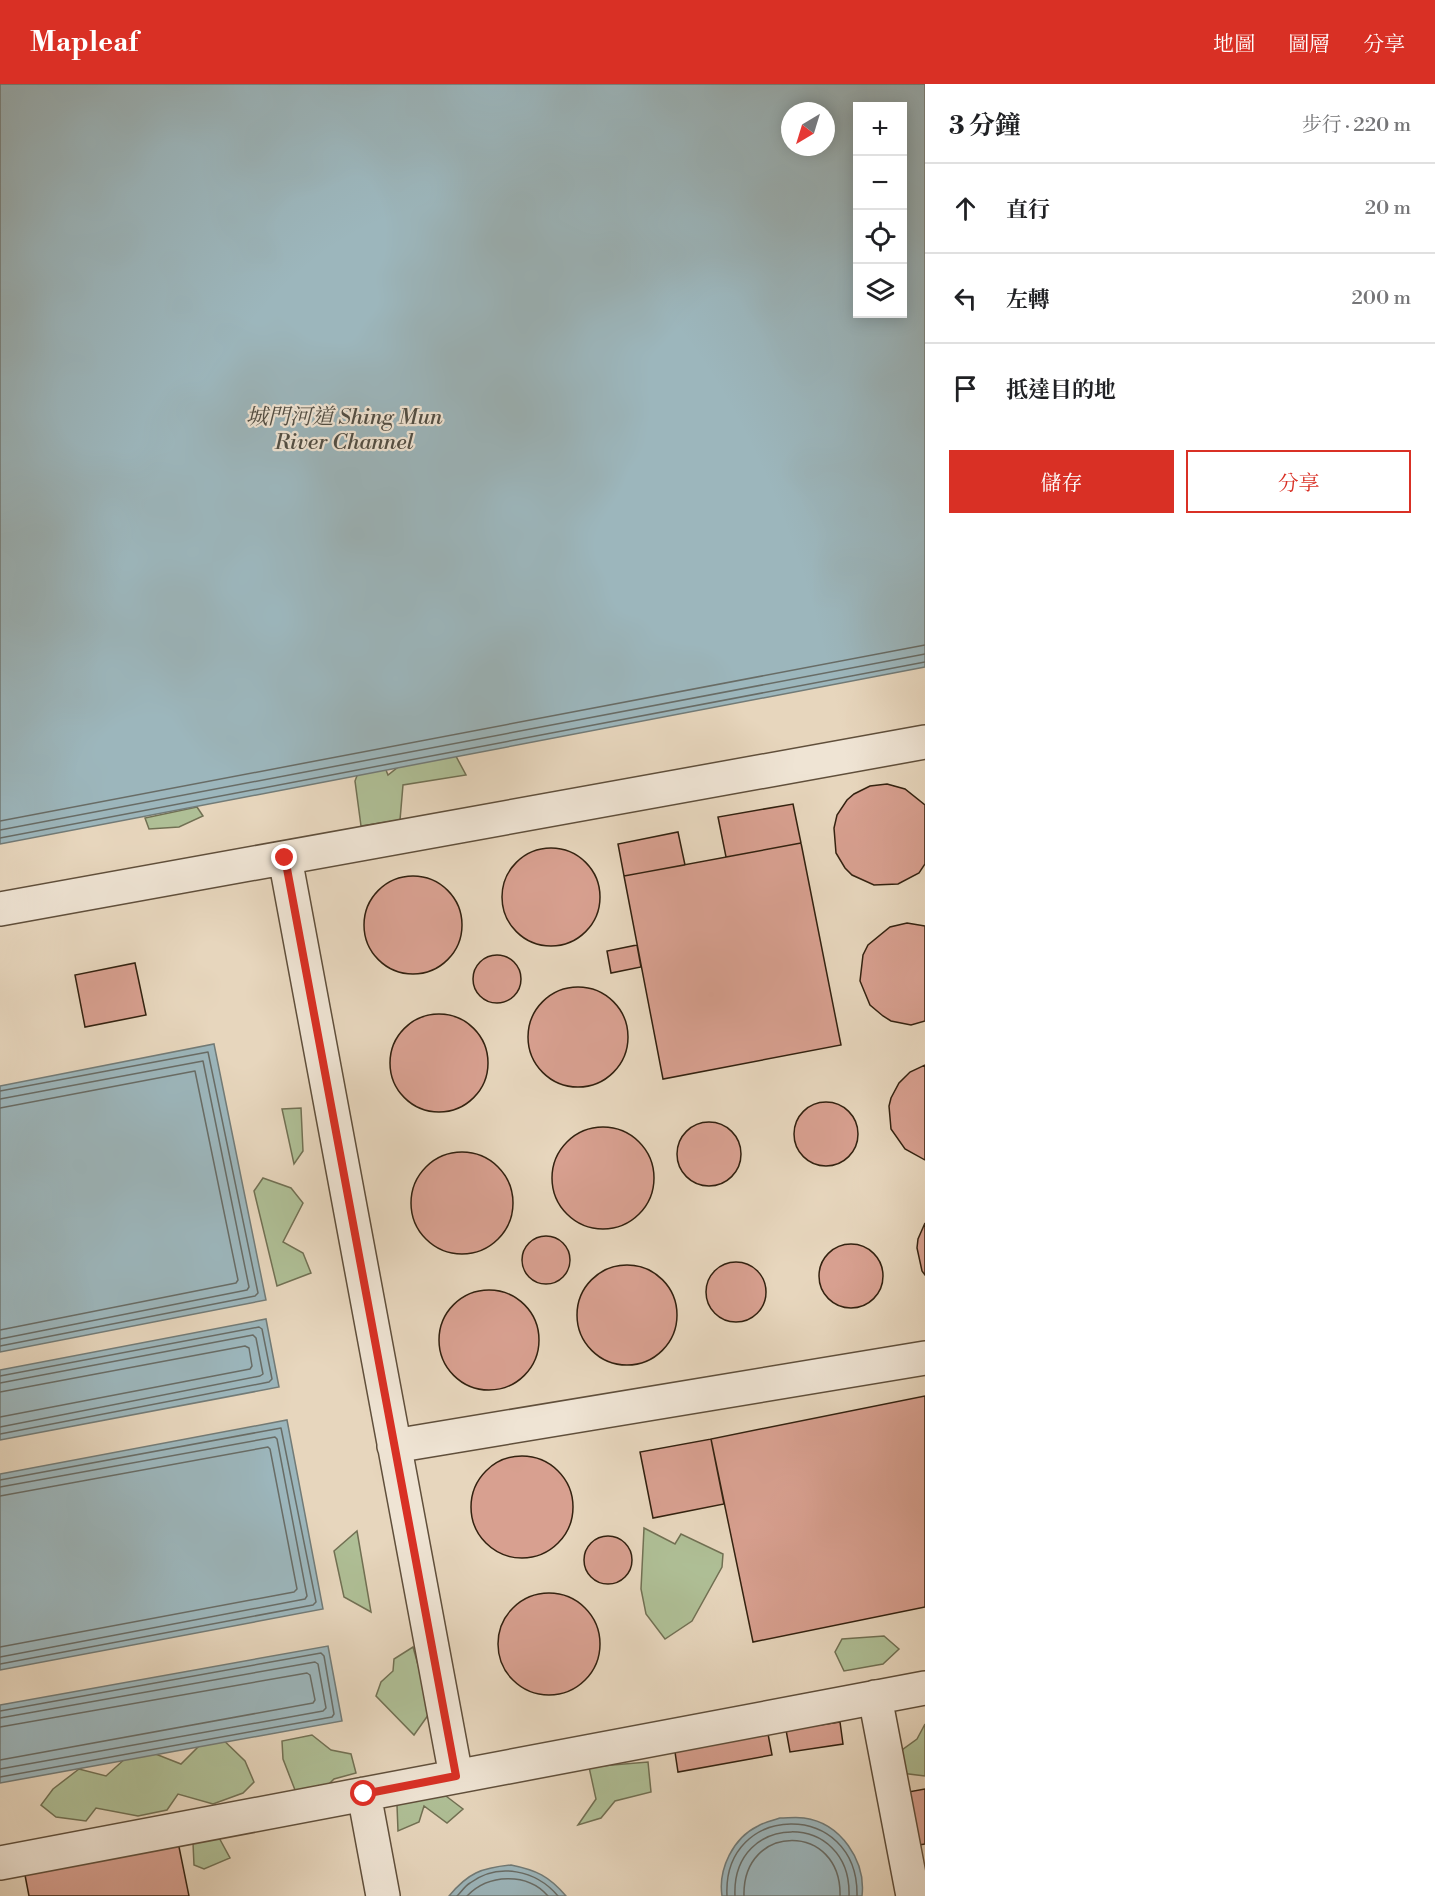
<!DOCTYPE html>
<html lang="zh-TW">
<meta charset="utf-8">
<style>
body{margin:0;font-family:"Libre Bodoni","Noto Serif TC",serif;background:#f2f2f2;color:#202124}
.controls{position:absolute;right:18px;top:18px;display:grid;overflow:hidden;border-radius:0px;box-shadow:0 3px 15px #0003}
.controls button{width:54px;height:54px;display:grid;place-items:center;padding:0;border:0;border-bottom:2px solid #e0e0e0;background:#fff;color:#202124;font:30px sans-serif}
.compass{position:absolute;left:781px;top:18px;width:54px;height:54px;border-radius:50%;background:#fff;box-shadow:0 3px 15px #0003;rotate:218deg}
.stop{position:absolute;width:18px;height:18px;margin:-14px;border:4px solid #d93025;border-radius:50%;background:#fff}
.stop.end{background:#d93025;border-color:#fff;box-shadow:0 2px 6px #0008}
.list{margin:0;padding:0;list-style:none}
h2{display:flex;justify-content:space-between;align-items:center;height:78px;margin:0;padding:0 24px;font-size:26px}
h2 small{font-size:20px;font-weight:400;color:#757577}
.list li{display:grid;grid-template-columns:39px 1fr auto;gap:18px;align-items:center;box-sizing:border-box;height:90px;padding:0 24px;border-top:2px solid #e0e0e0}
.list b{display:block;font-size:22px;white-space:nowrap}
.list em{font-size:20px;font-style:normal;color:#757577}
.actions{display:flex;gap:12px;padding:18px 24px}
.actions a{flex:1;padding:14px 0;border:2px solid #d93025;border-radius:0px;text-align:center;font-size:21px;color:#d93025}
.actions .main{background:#d93025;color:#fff}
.icon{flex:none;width:33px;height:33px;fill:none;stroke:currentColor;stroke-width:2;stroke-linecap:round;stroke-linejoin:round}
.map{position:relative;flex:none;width:925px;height:1812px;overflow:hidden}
header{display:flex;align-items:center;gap:36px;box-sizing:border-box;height:84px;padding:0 30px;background:#d93025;color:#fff}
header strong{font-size:28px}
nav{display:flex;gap:33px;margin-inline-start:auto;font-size:21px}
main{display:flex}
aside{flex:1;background:#fff}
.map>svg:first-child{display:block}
.green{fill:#afbf96;stroke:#717053;stroke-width:1.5}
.water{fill:#9cb6bc;stroke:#727b77;stroke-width:1.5;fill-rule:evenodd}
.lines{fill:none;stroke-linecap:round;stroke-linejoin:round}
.shore{stroke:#686c66;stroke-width:1.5}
.building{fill:#d8a090;stroke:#332210;stroke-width:1.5}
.minor-casing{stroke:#604f3b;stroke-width:36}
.minor{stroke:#efe4d4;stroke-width:33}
.route{stroke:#d93025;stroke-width:8}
.labels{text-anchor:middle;stroke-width:4.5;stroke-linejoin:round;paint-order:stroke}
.water-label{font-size:22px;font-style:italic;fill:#524e44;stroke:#efe4d4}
</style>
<header>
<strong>Mapleaf</strong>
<nav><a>地圖</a><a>圖層</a><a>分享</a></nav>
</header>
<main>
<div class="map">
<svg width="925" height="1812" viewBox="0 0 925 1812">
<rect width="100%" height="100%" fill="#e7d6bd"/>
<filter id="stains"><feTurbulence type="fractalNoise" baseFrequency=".00333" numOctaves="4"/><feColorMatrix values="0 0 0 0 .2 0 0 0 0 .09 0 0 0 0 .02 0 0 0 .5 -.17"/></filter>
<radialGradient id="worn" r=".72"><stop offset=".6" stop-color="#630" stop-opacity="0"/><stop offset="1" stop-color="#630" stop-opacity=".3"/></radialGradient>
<path class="green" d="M426,661H450L466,691L403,701L400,736L361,742L355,697L364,673L380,671L388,691Z
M197,723L203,732L179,743L149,745L145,734Z
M301,1024L303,1067L294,1080L282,1025Z
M263,1094L291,1104L303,1119L283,1158L303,1169L311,1189L277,1202L254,1107Z
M644,1444L675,1460L681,1450L723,1470L722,1483L692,1537L665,1555L646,1530L641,1505Z
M357,1447L371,1528L344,1513L334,1467Z
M884,1552L899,1565L883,1580L844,1587L835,1568L842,1555Z
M413,1563L431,1627L414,1651L376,1612L381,1598L393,1587L394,1575Z
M925,1640V1692L901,1689L902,1666L917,1655Z
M214,1647L245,1677L254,1698L243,1709L213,1720L178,1710L167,1726L138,1732L96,1724L86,1737L56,1733L41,1721L53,1705L79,1685L106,1692L138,1663L181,1680Z
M312,1651L331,1666L351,1670L356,1689L334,1695L321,1708L295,1706L283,1675L282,1657Z
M648,1678L651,1708L615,1717L601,1734L578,1741L596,1715L589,1683Z
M442,1709L463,1725L447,1739L424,1722L419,1738L398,1747L397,1721L406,1713Z
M217,1750L230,1774L204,1785L194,1781L193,1759Z"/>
<path class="water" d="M0,0H925V583L0,760ZM858,22H902V230H858ZM790,27H826V63H790Z
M214,960L266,1216L0,1268V1002Z
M266,1235L279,1303L0,1356V1286Z
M287,1336L323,1525L0,1586V1390Z
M328,1562L342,1637L0,1699V1621Z
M780,1734C788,1734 796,1733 804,1734C841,1739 866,1777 862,1812H722C718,1785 733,1754 758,1742C765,1738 773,1736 780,1734Z
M511,1781C536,1786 549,1792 566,1812H449C468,1789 481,1784 511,1781Z"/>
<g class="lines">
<path class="shore" d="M0,737L925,561
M0,746L925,570
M0,754L925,578
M0,1007L208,968L258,1209L255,1212L0,1262
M0,1015L203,977L249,1203L247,1206L0,1255
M0,1024L195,987L238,1196L236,1199L0,1246
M0,1292L259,1243L262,1245L272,1295L269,1298L0,1350
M0,1299L253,1251L256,1254L263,1290L260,1292L0,1343
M0,1308L245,1262L249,1264L252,1282L250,1285L0,1333
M0,1396L281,1344L316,1518L313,1521L0,1580
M0,1403L275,1353L277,1355L307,1512L305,1515L0,1573
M0,1412L268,1363L270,1365L297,1505L294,1508L0,1563
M0,1627L321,1569L324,1572L334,1630L332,1633L0,1693
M0,1634L315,1578L318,1580L326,1624L323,1627L0,1685
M0,1643L307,1589L310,1591L315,1616L313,1619L0,1676
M457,1812C461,1808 465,1802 470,1799C498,1778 536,1786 558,1812
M467,1812C488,1790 527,1788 548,1812
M727,1812C722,1717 859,1715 857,1812
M735,1812C731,1727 852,1726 849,1812
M744,1812C742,1738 842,1738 840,1812"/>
</g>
<path class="building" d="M887,700L905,705L925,721V780L919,789L898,800L874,801L852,791L845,784L836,769L834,744L837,731L847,716L854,710L870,702Z
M793,720L801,759L726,773L718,733Z
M678,748L685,781L624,792L618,760Z
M801,759L841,961L663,995L624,792Z
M502 813a49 49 0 1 1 98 0a49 49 0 1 1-98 0Z
M364 841a49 49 0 1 1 98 0a49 49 0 1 1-98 0Z
M907,839L925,842V937L911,941L891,937L883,932L870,921L860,897L863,871L868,861L890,843Z
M637,861L641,883L611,889L607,867Z
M473 895a24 24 0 1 1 48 0a24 24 0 1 1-48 0Z
M135,879L146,931L85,943L75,891Z
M528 953a50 50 0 1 1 100 0a50 50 0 1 1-100 0Z
M390 979a49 49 0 1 1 98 0a49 49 0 1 1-98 0Z
M925,981V1076L905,1065L891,1045L889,1022L891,1014L899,999L910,988Z
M794 1050a32 32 0 1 1 64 0a32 32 0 1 1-64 0Z
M677 1070a32 32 0 1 1 64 0a32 32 0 1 1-64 0Z
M552 1094a51 51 0 1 1 102 0a51 51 0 1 1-102 0Z
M411 1119a51 51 0 1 1 102 0a51 51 0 1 1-102 0Z
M925,1139V1191L922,1187L917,1164L918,1155Z
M522 1176a24 24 0 1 1 48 0a24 24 0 1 1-48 0Z
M819 1192a32 32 0 1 1 64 0a32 32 0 1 1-64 0Z
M706 1208a30 30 0 1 1 60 0a30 30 0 1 1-60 0Z
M577 1231a50 50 0 1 1 100 0a50 50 0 1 1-100 0Z
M439 1256a50 50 0 1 1 100 0a50 50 0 1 1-100 0Z
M925,1312V1523L753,1558L711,1355Z
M711,1355L724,1420L653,1434L640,1368Z
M471 1423a51 51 0 1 1 102 0a51 51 0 1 1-102 0Z
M584 1476a24 24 0 1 1 48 0a24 24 0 1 1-48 0Z
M498 1560a51 51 0 1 1 102 0a51 51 0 1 1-102 0Z
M840,1638L843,1660L790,1668L786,1646Z
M768,1650L772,1671L678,1688L675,1668Z
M925,1705V1760L919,1761L908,1708Z
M178,1758L189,1812H29L24,1786Z"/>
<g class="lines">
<defs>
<path id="minor" d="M285,774L456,1692
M0,825L925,658
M394,1362L925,1274
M875,1613L913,1812
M364,1710L383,1812
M0,1779L925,1604"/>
</defs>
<use href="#minor" class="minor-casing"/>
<use href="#minor" class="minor"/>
</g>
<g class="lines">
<path class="route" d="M285,774L456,1692L364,1710"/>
</g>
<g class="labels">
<g class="water-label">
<text x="344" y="340">城門河道 Shing Mun<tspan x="344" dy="25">River Channel</tspan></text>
</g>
</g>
<rect width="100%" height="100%" filter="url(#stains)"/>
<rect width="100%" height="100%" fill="url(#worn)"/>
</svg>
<div class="controls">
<button>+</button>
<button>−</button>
<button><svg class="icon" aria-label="locate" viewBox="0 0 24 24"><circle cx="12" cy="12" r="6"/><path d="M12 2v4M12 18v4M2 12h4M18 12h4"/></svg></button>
<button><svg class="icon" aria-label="layers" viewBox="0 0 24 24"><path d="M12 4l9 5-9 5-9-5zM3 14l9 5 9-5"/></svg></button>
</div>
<svg class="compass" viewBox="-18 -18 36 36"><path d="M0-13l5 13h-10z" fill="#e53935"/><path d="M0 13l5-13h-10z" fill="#757577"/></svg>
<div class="stop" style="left:364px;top:1710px"></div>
<div class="stop end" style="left:285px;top:774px"></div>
</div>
<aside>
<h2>3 分鐘<small>步行 · 220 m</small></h2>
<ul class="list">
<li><svg class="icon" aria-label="ahead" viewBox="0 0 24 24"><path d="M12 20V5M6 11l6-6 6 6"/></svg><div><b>直行</b></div><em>20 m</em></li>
<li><svg class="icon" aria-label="left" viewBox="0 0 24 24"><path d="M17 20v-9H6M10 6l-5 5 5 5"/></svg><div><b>左轉</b></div><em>200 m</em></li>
<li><svg class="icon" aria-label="arrive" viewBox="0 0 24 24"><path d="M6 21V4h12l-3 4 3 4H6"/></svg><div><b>抵達目的地</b></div></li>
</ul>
<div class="actions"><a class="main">儲存</a><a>分享</a></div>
</aside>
</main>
